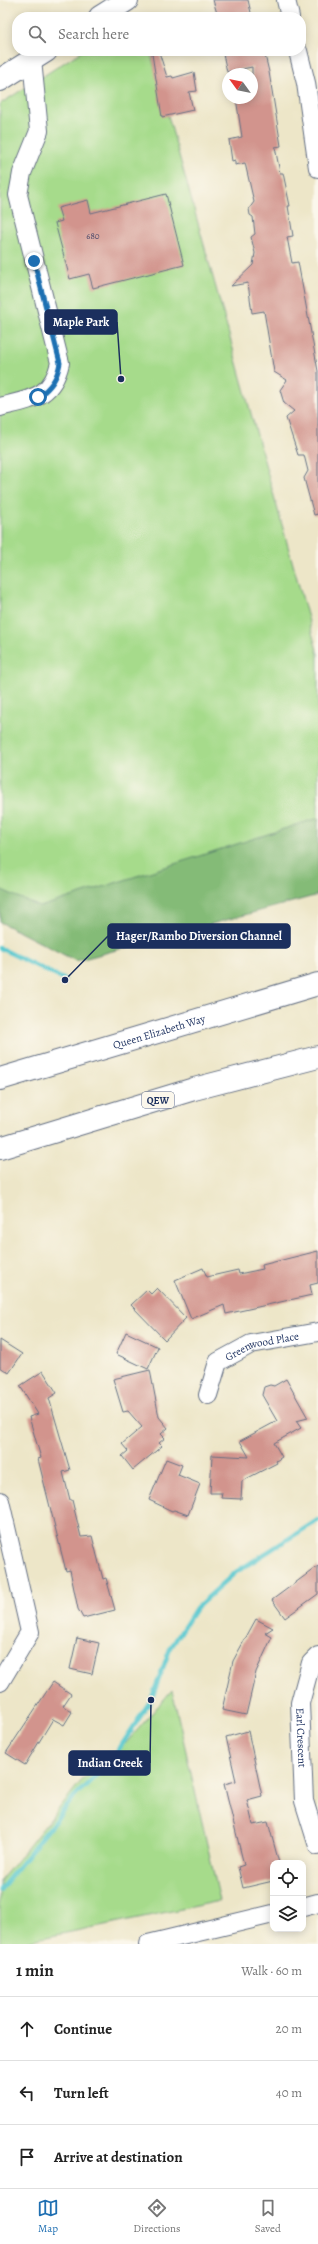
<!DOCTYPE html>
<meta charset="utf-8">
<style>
body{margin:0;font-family:Alegreya,serif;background:#f6f6f6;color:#222}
.controls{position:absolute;right:12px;bottom:12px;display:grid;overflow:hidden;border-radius:8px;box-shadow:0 2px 10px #0003}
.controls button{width:36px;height:36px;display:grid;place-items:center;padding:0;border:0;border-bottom:1px solid #e0e0e0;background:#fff;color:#222;font:20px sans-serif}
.compass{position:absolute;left:222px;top:68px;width:36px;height:36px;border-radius:50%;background:#fff;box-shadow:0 2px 10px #0003;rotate:303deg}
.stop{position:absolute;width:12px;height:12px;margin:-9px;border:3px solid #1f6fb2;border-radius:50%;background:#fff}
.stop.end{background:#1f6fb2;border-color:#fff;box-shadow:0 1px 4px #0008}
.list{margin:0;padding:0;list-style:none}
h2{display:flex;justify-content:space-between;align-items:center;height:52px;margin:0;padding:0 16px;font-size:17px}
h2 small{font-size:13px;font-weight:400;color:#767676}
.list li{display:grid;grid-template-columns:26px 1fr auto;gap:12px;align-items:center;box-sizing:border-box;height:64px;padding:0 16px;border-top:1px solid #e0e0e0}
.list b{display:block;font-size:15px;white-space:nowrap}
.list em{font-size:13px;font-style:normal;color:#767676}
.icon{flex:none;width:22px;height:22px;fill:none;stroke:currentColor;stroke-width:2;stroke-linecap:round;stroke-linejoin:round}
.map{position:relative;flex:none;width:318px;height:1944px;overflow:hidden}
.search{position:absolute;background:#fff;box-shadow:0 2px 10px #0003;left:12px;right:12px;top:12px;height:44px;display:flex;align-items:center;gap:10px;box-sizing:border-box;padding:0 14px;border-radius:16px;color:#767676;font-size:15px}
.sheet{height:244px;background:#fff}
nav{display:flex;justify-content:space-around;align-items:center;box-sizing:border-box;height:56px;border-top:1px solid #e0e0e0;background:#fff;font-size:11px;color:#767676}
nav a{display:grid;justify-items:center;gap:2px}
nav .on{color:#1f6fb2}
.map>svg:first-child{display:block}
.green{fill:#a6db8b;stroke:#608574}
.forest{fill:#84bb77;stroke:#50756a}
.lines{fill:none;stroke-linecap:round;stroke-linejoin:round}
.stream{stroke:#5bc9d0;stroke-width:4.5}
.building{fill:#d2948d}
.minor-casing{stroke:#646f83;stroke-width:20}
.major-casing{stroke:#646f83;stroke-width:24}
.highway-casing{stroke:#646f83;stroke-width:24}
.minor{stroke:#fff;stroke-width:18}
.major{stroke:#fff;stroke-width:22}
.highway{stroke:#fff;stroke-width:22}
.route{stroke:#1f6fb2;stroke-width:5}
.labels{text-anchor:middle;stroke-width:4;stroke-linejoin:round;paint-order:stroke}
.number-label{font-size:9px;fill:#49486a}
.shield{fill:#fbf7ec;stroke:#5e6b89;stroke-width:1}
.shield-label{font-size:10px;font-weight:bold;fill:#1b2f5e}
.street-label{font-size:11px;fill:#1b2f5e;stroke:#fbf7ec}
.leader{fill:none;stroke:#1b2f5e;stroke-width:1.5}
.callout-dot{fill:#1b2f5e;stroke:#fbf7ec;stroke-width:1.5}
.callout{fill:#1b2f5e;stroke:#1b2f5e;stroke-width:1.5}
.callout-label{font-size:12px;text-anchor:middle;font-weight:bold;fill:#fff}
</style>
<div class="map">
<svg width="318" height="1944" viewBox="0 0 318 1944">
<rect width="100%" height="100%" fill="#fbf7ec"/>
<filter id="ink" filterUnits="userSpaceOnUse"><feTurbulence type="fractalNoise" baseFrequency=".025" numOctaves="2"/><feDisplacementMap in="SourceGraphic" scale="8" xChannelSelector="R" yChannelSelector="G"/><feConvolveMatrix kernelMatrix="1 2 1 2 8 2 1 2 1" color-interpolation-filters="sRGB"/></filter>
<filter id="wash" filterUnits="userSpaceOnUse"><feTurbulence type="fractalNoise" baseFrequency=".012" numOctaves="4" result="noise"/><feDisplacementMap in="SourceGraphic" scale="16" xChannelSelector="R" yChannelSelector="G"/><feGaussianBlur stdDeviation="0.9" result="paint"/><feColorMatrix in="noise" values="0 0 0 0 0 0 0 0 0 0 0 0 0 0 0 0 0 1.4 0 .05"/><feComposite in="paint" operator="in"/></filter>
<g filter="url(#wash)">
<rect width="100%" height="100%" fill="#ede6c8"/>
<path class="green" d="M82,51H150L318,654V822L34,912L0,896V104Z
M172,1690L220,1901L13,1944H0V1881L82,1780L127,1742Z"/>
<path class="forest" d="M318,818V895L76,961L0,922V889L40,907Z"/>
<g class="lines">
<path class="stream" d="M0,948L65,980
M0,1890L74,1797L112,1760L151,1700L170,1649L196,1608L236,1572L318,1520"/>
</g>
<g id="blocks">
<path class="building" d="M213,0H248L252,17H218Z
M239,51H246V54L264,51L269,72L281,146L275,147L280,173H283L290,206H288L293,236L287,237L292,263L298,262L318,371V514L314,515L304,478L308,471L304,455H298L286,418L294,411L284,403L280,390L287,380L274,372L264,311L252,313L248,283L231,286L253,265L255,253L251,237L255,234L253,217L250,215L249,209L254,202L245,163L235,165V160L232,161L229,140L242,137L236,98H252V67L227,72L223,54Z
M159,52L167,77L172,76L173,78L194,72L197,91L189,92L193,110L162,117L152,54Z
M166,194L184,265L93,288L89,274L70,279L55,223L62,221L58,208L88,200L91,213Z
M318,1251V1283L310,1285L312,1295L226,1314L224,1305L191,1319L175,1280L203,1268L207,1277L238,1270L239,1274L263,1269L262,1265Z
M157,1288L186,1318L165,1340L131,1305L147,1290L151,1294Z
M126,1332L158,1347L148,1369L116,1354Z
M0,1340L22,1354L9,1373L0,1367Z
M150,1370L159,1417L168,1428L161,1434L165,1438L159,1443L162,1446L133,1470L122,1456L128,1451L122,1444L142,1427L128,1411L123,1412L113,1379Z
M43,1371L57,1393L49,1398L70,1470L63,1472L70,1500H72L81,1537L92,1536L103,1579L106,1578L115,1610L83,1618L78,1609L70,1570L66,1571L38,1459L41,1458L29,1417L38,1414L20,1386Z
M286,1379L308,1418L296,1421L301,1428L274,1443L282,1457L276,1461L277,1463L242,1481L241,1499L221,1498L222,1493H210L212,1455L249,1457L240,1441L277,1421L262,1395L264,1387L270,1385L274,1386Z
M166,1459L182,1465L178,1475L200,1484L188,1515L174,1510L172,1511L149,1500Z
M318,1566V1594L285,1618L272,1600Z
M256,1619L273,1628L265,1633L272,1637L256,1672L246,1715L222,1710L233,1661Z
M77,1638L99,1643L92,1674L70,1669Z
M53,1682L71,1694L63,1706L72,1712L64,1725L53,1719L25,1765L6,1753Z
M248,1731L262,1796L247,1800L253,1825L268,1822L279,1863H273V1881L243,1888L238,1867L244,1865L224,1784L236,1781L226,1737Z"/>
</g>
</g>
<g filter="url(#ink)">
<use href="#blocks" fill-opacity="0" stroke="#646f83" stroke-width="1"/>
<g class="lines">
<defs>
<g id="minor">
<path d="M286,0L290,17"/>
<path d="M298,51L306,83L318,168"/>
<path d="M0,407C31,399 52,398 60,363L18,195L22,173L39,131L32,60"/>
<path id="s1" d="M208,1395L218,1362L251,1344L318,1332"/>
<path d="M0,1501L30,1632L0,1682"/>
<path id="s2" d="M318,1656L311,1663L300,1703L304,1801L318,1846"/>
<path d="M303,1907L318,1903"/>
<path d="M148,1944L273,1914"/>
</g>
<path id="major" d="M100,17L127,0
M0,80L46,51"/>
<g id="highway">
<path id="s3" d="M0,1079L318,984"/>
<path d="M0,1148L194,1089L318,1057"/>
</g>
</defs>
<use href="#minor" class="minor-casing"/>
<use href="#major" class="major-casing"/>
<use href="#highway" class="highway-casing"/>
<use href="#minor" class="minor"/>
<use href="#major" class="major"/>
<use href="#highway" class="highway"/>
</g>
</g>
<g class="lines" filter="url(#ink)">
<path class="route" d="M34,261L60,363C57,379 51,387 38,397"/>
</g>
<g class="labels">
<g class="number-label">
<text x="93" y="239">680</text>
</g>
<rect class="shield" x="142" y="1092" width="32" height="16" rx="3"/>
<g class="shield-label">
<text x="158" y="1104">QEW</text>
</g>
<g class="street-label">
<text dy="4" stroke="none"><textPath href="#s3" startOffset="166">Queen Elizabeth Way</textPath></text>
<text dy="4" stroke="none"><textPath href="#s1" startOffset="82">Greenwood Place</textPath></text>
<text dy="4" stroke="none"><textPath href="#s2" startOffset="86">Earl Crescent</textPath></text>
</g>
</g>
<path class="leader" d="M121 379L117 322M65 980L108 936M151 1700L150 1763"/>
<g class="callout-dot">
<circle cx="121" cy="379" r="4"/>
<circle cx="65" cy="980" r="4"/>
<circle cx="151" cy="1700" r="4"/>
</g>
<g class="callout">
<rect x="45" y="310" width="72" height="24" rx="4"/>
<rect x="108" y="924" width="182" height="24" rx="4"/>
<rect x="69" y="1751" width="81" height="24" rx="4"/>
</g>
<g class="callout-label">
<text x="81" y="326">Maple Park</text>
<text x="199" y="940">Hager/Rambo Diversion Channel</text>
<text x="110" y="1767">Indian Creek</text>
</g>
</svg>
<div class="controls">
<button><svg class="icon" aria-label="locate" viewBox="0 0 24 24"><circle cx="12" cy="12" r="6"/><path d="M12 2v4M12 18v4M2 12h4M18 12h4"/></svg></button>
<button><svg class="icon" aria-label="layers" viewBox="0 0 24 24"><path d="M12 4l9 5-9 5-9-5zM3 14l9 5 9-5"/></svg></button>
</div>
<svg class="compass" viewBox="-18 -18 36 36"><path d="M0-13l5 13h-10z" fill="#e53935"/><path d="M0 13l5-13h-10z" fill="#767676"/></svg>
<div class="stop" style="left:38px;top:397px"></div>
<div class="stop end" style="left:34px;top:261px"></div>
<div class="search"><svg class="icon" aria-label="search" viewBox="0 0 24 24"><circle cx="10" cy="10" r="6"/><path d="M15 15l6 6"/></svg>Search here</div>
</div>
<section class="sheet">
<h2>1 min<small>Walk · 60 m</small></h2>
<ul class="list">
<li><svg class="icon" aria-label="ahead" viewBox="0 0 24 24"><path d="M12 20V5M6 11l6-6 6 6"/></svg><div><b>Continue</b></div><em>20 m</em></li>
<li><svg class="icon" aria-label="left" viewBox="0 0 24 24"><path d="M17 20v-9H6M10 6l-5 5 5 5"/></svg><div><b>Turn left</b></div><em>40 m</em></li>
<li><svg class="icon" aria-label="arrive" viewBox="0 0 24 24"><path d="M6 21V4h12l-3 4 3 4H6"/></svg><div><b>Arrive at destination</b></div></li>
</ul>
</section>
<nav>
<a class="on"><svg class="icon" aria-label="map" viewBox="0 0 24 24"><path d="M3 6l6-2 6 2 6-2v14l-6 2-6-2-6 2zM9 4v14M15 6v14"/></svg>Map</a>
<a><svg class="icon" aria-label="directions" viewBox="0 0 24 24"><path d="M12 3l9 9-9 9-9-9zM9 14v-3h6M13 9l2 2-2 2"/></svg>Directions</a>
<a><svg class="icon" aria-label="saved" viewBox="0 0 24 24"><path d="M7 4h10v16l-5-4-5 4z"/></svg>Saved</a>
</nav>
